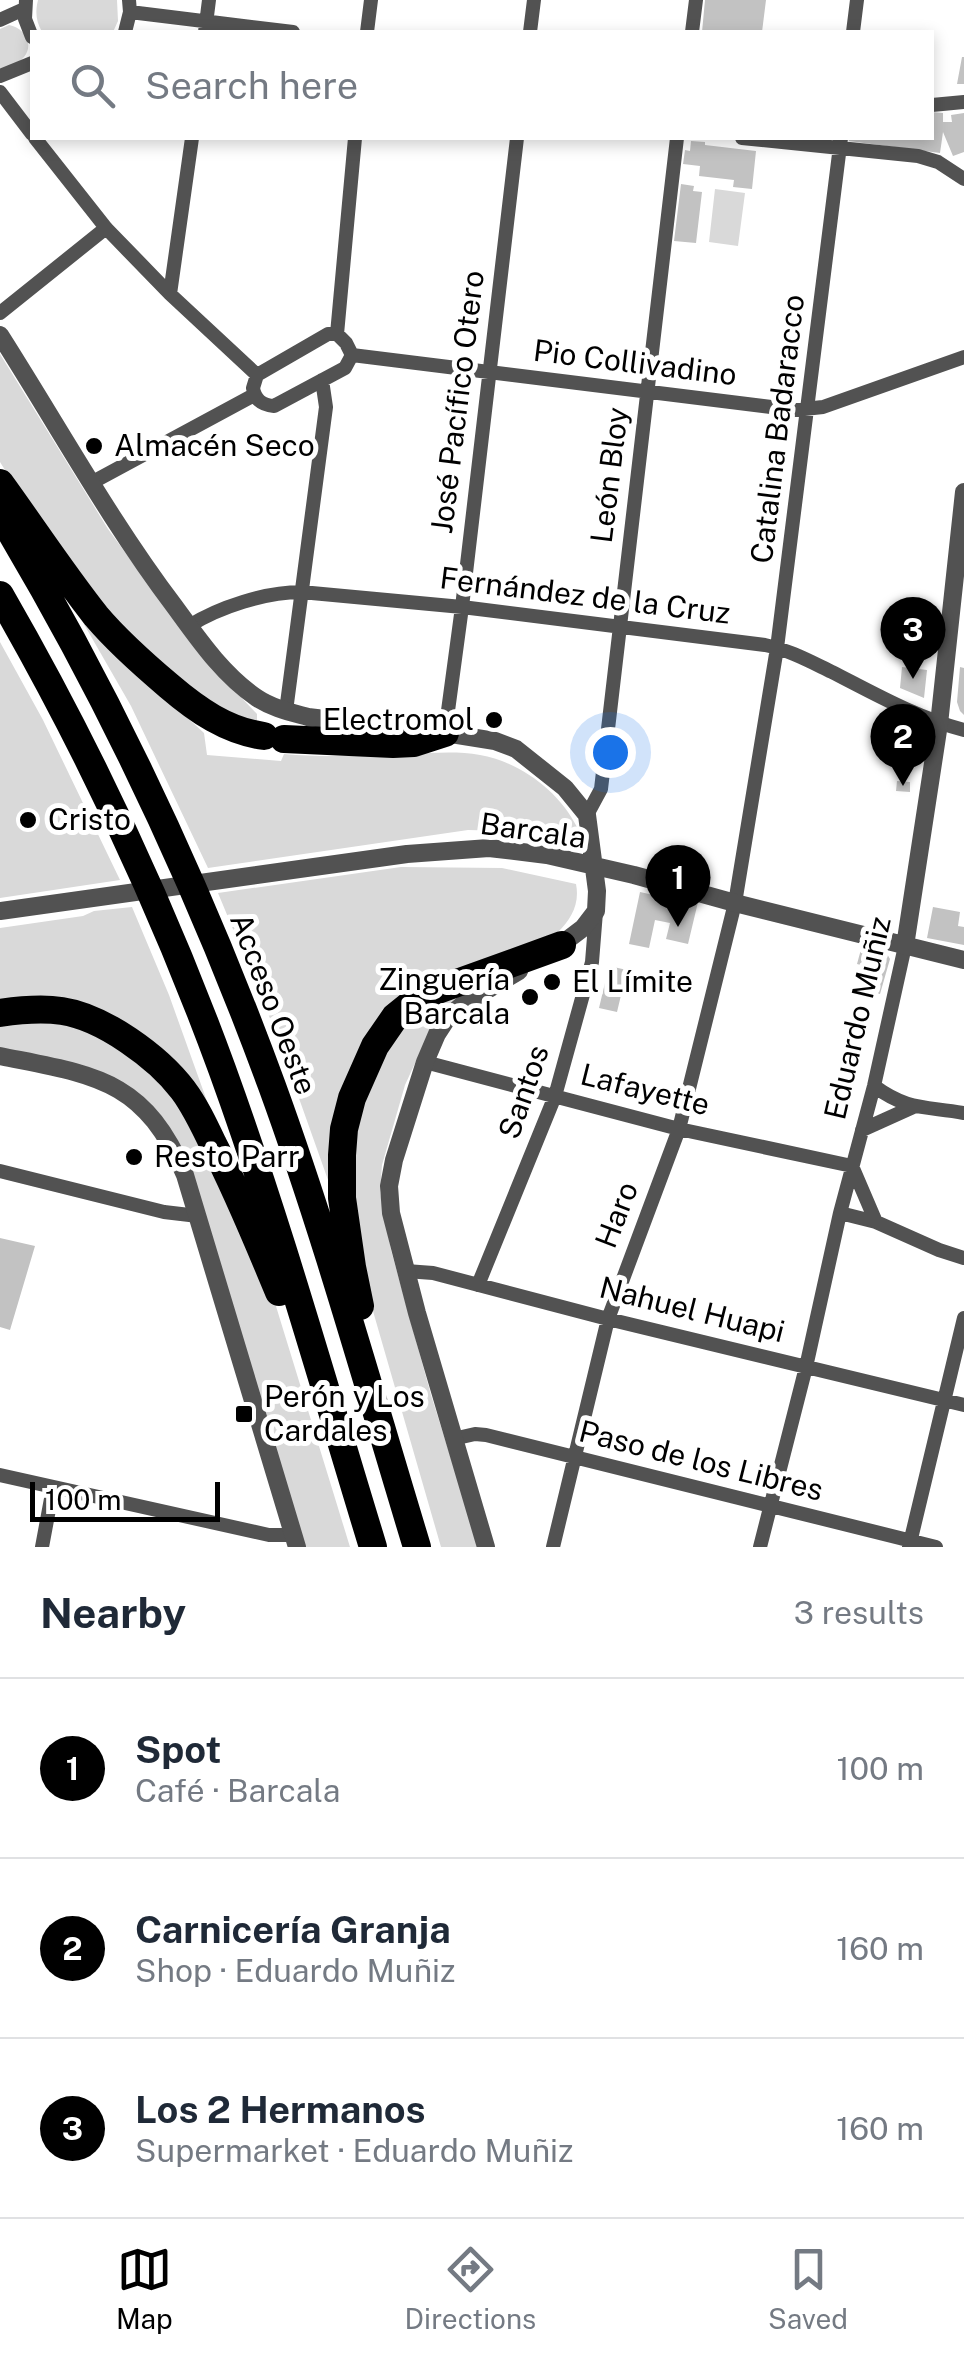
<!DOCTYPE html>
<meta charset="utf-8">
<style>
body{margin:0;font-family:"Public Sans",sans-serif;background:#f2f2f3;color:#1f2937}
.scale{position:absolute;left:30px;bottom:25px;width:190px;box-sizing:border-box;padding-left:10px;border:5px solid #000;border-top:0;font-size:28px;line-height:35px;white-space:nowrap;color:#000;-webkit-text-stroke:8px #fff;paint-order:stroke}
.you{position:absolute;left:610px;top:752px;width:35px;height:35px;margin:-25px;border:8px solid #fff;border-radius:50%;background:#1a73e8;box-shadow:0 0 0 15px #1a73e833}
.badge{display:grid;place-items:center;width:65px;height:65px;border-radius:50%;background:#000;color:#fff;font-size:32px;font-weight:700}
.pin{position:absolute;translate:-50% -82px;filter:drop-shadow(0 2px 5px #0008)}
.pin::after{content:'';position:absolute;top:52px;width:35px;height:30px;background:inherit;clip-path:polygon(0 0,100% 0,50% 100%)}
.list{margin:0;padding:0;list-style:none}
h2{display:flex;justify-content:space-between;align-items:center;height:130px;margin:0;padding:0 40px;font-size:42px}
h2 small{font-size:32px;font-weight:400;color:#747a83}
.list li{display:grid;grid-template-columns:65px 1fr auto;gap:30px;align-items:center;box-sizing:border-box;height:180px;padding:0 40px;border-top:2px solid #e0e1e3}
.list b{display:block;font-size:38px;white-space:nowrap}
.list p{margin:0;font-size:32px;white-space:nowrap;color:#747a83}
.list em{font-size:32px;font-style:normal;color:#747a83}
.icon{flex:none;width:55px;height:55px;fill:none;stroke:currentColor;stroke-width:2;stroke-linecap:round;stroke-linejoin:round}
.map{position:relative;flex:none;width:964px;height:1547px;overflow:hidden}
.search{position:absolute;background:#fff;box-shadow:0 5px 15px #0003;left:30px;right:30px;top:30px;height:110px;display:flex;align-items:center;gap:25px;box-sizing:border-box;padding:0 35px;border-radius:0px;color:#747a83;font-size:38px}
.sheet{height:670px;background:#fff}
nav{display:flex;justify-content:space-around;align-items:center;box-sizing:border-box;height:140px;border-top:2px solid #e0e1e3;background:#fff;font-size:28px;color:#747a83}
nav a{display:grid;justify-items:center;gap:5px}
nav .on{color:#000}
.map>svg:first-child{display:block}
.green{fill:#d9d9d9}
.building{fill:#c2c2c2}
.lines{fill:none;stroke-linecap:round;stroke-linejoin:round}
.minor{stroke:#525252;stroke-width:14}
.tertiary{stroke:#525252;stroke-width:18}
.motorway{stroke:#000;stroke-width:28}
.poi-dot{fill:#000;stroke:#fff;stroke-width:4}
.labels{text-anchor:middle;stroke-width:10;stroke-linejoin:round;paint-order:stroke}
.street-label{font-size:30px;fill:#000;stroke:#fff}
.poi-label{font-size:30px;fill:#000;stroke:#fff;text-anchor:start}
</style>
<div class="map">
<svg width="964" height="1547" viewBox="0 0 964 1547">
<rect width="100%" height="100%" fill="#fff"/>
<path class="green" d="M38,0H117L118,21L113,32H42C36,21 35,12 38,0Z
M9,25C23,27 35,43 24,57C18,64 8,66 0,69V29Z
M715,189L745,193L738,246L709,242Z
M0,354L108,529L198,652L257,714V723L223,714L137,650L59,557L0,462Z
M62,586L124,659L204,733L207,755L281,761L284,754C326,758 368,755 410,754C432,753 458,751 480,755C520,762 559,791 577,827L570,842H556L506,831L468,830L208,868L131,706Z
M0,642L43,720L120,880L0,898Z
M401,867L502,868L576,884C580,904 571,919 558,932L386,1015L333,1194L274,1028L218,893Z
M132,907L169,995L232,1171L130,1039L0,1009V928L83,916L94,911Z
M496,976L427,1037L405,1085L382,1165L380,1192L391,1250L431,1395L479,1547H441L360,1266L351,1191L357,1113L380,1055L414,1011Z
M70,1020L103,1035L175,1096L196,1131L275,1303L350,1547H303L193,1180L136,1094L0,1052V1023Z"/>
<path class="building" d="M705,0H766L762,32H702Z
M962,57H964V84H957Z
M932,112L943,113V122H952L951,115L964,113V152L953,156L943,132L940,153L849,141V138H932Z
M691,141L705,142V145L756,151L752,189L733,187L734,180L699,176L700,166L683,164L685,150L690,151Z
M681,184L694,186L693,191L702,192L696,243L674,241Z
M902,667L927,670L924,698L900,688Z
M960,667L964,668V715L960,711L957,702Z
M897,781L910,782V792L896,791Z
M640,892L676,900V897L698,902L688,944L666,939L670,923L655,920L649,948L629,944Z
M933,907L960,912L958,926L964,927V945L927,938Z
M863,942L883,947L890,959L880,994L862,990L868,967L857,964Z
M609,966L627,970L617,1012L599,1008Z
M0,1238L35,1246L10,1330L0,1327Z"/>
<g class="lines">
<path class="minor" d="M26,0L25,19L32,37
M130,12L293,32
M0,20L24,9
M125,32L130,12L129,0
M205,32L209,0
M367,32L371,0
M530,32L534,0
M692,32L696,0
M853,32L857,0
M0,76L32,63
M0,92L32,134
M932,105L964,102
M35,138L106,228L170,294L257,375
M742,138L918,156L938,162L964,179
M170,294L192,138
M0,313L106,228
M328,334H337L346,343L352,355L345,368L274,406C262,405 255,400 253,388L257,375Z
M337,334L355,138
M352,355L795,410L823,407L964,357
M91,483L254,395
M189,626C219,607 266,592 301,592L462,607L765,645C789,650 809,661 832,672C875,694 917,718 964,730
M286,711L326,407L322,380
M445,733L462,607L517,138
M587,815L601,789L677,138
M425,1062L679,1129L852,1166L876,1222
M874,1086C908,1111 925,1106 964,1113
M862,1130L913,1107
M0,1171L164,1212L198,1216
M840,1213L876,1222L939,1250L964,1258
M406,1271L433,1273L608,1319L964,1405
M478,1285L555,1096L592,962L596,912
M453,1439L475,1434L486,1435L936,1547
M0,1475L269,1535H293
M42,1547L53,1488
M553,1547L608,1319L679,1129L735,903L777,648L841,138
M760,1547L806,1367L840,1213L874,1086L905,946
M909,1547L964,1318"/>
<path class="tertiary" d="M0,335C58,426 110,521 175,607C199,640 223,675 257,698C272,708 290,712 308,717L445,733L495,741L516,749L565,788L587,815L597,891L596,911L583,928L554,950
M0,911L407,854L489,848L547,855L634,875L735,903L964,960
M905,946L939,724L964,492
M0,1056C94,1075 144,1078 185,1175L297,1547
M486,1547L417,1313L391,1213L389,1186L394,1160L425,1062L437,1034L448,1017L462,1005L519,971"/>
<path class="motorway" d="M0,483C32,527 62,573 96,616C118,642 143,664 169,686C197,710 227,731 264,736
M0,514C109,695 199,887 272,1086C327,1237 370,1393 417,1547
M0,595C87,746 162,905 222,1069C279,1226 324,1387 373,1547
M284,739L393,744L414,743L445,733
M0,1013C20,1010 41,1008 62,1011C103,1017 158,1057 183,1090C195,1106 204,1125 213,1144C238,1192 258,1242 279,1292
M360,1306L352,1267L342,1198V1155L344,1129L352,1098L375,1046L395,1017L421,996L562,945"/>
</g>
<g class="poi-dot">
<circle cx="94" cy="446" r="10"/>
<circle cx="494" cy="720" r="10"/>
<circle cx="28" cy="820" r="10"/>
<circle cx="552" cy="982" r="10"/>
<circle cx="530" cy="997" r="10"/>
<circle cx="134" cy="1157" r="10"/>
<rect x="234" y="1404" width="20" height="20" rx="5"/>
</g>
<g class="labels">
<g class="street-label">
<text transform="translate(635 363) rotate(7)" y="10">Pio Collivadino</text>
<text transform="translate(458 402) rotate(-83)" y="10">José Pacífico Otero</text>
<text transform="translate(778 429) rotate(-83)" y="10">Catalina Badaracco</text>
<text transform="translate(610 475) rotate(-83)" y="10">León Bloy</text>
<text transform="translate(585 596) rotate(7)" y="10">Fernández de la Cruz</text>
<text transform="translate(533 831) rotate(8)" y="10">Barcala</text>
<text transform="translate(273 1004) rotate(69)" y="10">Acceso Oeste</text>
<text transform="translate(858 1018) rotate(-77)" y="10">Eduardo Muñiz</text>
<text transform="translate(645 1090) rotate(14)" y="10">Lafayette</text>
<text transform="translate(524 1092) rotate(-71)" y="10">Santos</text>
<text transform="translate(617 1215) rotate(-69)" y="10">Haro</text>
<text transform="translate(692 1310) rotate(14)" y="10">Nahuel Huapi</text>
<text transform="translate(701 1461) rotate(14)" y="10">Paso de los Libres</text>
</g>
<g class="poi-label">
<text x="114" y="456">Almacén Seco</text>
<text x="474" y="730" text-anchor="end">Electromol</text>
<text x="48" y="830">Cristo</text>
<text x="510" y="990" text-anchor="end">Zinguería<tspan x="510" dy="34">Barcala</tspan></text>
<text x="572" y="992">El Límite</text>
<text x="154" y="1167">Resto Parr</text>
<text x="264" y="1407">Perón y Los<tspan x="264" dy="34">Cardales</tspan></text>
</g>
</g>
</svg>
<div class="scale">100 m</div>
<div class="you"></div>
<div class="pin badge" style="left:678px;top:927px">1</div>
<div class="pin badge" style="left:903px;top:786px">2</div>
<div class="pin badge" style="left:913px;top:679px">3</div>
<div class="search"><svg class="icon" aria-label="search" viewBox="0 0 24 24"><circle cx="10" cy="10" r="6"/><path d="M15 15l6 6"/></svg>Search here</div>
</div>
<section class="sheet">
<h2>Nearby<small>3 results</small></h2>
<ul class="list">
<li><span class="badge">1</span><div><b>Spot</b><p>Café · Barcala</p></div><em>100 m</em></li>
<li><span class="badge">2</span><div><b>Carnicería Granja</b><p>Shop · Eduardo Muñiz</p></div><em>160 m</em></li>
<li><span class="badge">3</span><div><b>Los 2 Hermanos</b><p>Supermarket · Eduardo Muñiz</p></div><em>160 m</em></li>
</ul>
</section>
<nav>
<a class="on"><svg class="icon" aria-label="map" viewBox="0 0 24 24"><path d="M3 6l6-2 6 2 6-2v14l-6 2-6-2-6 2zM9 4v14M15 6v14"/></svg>Map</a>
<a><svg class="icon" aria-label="directions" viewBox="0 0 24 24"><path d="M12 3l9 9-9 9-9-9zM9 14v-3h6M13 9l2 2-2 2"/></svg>Directions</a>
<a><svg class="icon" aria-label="saved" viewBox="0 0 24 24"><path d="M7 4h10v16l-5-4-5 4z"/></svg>Saved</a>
</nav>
